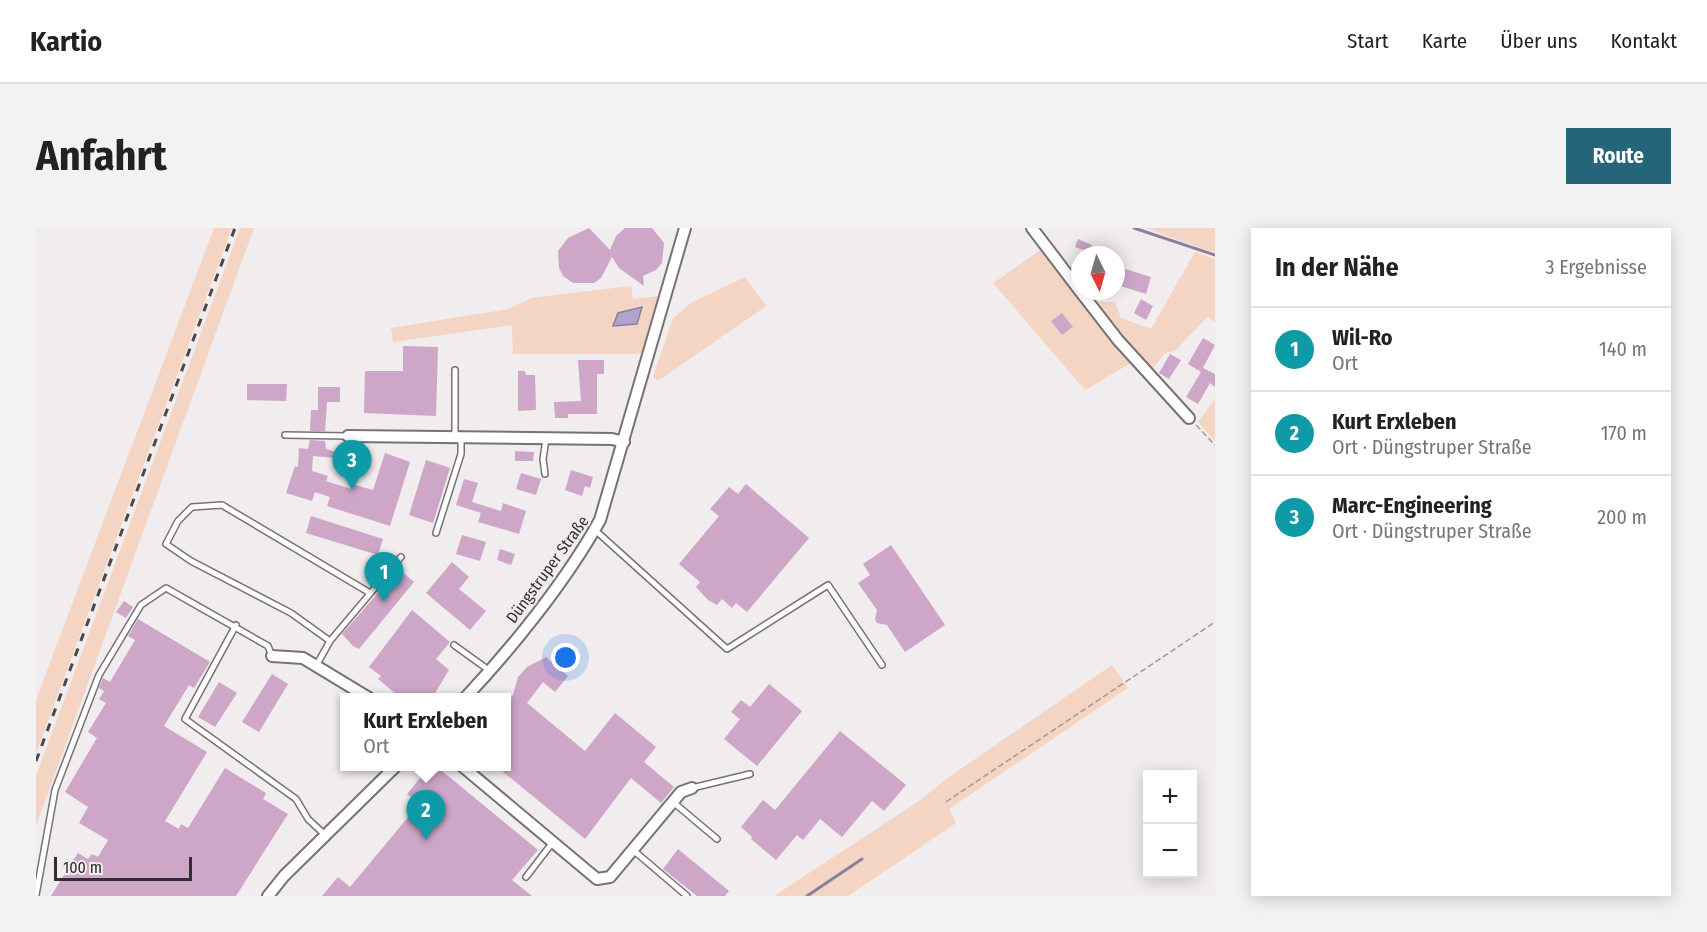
<!DOCTYPE html>
<html lang="de">
<meta charset="utf-8">
<style>
body{margin:0;font-family:"Fira Sans Condensed",sans-serif;background:#f2f2f2;color:#222}
.controls{position:absolute;right:18px;bottom:18px;display:grid;overflow:hidden;border-radius:0px;box-shadow:0 3px 15px #0003}
.controls button{width:54px;height:54px;display:grid;place-items:center;padding:0;border:0;border-bottom:2px solid #e0e0e0;background:#fff;color:#222;font:30px sans-serif}
.compass{position:absolute;left:1035px;top:18px;width:54px;height:54px;border-radius:50%;background:#fff;box-shadow:0 3px 15px #0003;rotate:175deg}
.scale{position:absolute;left:18px;bottom:15px;width:138px;box-sizing:border-box;padding-left:6px;border:3px solid #302e2e;border-top:0;font-size:16px;line-height:21px;white-space:nowrap;color:#302e2e;-webkit-text-stroke:4px #f1eced;paint-order:stroke}
.you{position:absolute;left:530px;top:430px;width:21px;height:21px;margin:-15px;border:4px solid #fff;border-radius:50%;background:#1a73e8;box-shadow:0 0 0 9px #1a73e833}
.badge{display:grid;place-items:center;width:39px;height:39px;border-radius:50%;background:#246579;color:#fff;font-size:20px;font-weight:700}
.pin{position:absolute;translate:-50% -50px;filter:drop-shadow(0 2px 3px #0008)}
.pin::after{content:'';position:absolute;top:32px;width:21px;height:18px;background:inherit;clip-path:polygon(0 0,100% 0,50% 100%)}
.popup{position:absolute;left:304px;top:465px;width:171px;height:78px;box-sizing:border-box;display:grid;place-content:center;border-radius:0px;background:#fff;filter:drop-shadow(0 2px 4px #0005);font-size:20px;white-space:nowrap;color:#767676}
.popup b{font-size:22px;color:#222}
.popup::after{content:'';position:absolute;left:50%;top:100%;margin-left:-12px;border:12px solid transparent;border-top-color:#fff}
.list{margin:0;padding:0;list-style:none}
h2{display:flex;justify-content:space-between;align-items:center;height:78px;margin:0;padding:0 24px;font-size:26px}
h2 small{font-size:20px;font-weight:400;color:#767676}
.list li{display:grid;grid-template-columns:39px 1fr auto;gap:18px;align-items:center;box-sizing:border-box;height:84px;padding:0 24px;border-top:2px solid #e0e0e0}
.list b{display:block;font-size:22px;white-space:nowrap}
.list p{margin:0;font-size:20px;white-space:nowrap;color:#767676}
.list em{font-size:20px;font-style:normal;color:#767676}
.map{position:relative;flex:none;width:1179px;height:668px;overflow:hidden;border-radius:0px}
header{display:flex;align-items:center;gap:36px;box-sizing:border-box;height:84px;padding:0 30px;background:#fff;border-bottom:2px solid #e0e0e0}
header strong{font-size:28px}
nav{display:flex;gap:33px;margin-inline-start:auto;font-size:21px}
.intro{display:flex;align-items:center;justify-content:space-between;box-sizing:border-box;height:144px;padding:0 36px}
h1{margin:0;font-size:42px}
.button{padding:15px 27px;border-radius:0px;background:#246579;color:#fff;font-size:21px;font-weight:700}
main{display:flex;gap:36px;padding:0 36px}
aside{flex:1;background:#fff;border-radius:0px;box-shadow:0 3px 15px #0003}
.map>svg:first-child{display:block}
.green{fill:#f4d4c2}
.water{fill:#b3a2cd;stroke:#8c7f9d;stroke-width:1.5}
.lines{fill:none;stroke-linecap:round;stroke-linejoin:round}
.stream{stroke:#8c7f9d;stroke-width:3}
.building{fill:#cda6c8}
.service-casing{stroke:#777274;stroke-width:8}
.minor-casing{stroke:#777274;stroke-width:14}
.path{stroke:#9d9999;stroke-width:1.5;stroke-dasharray:6 3;stroke-linecap:butt}
.service{stroke:#fff;stroke-width:5}
.minor{stroke:#fff;stroke-width:10}
.rail{stroke:#4b4848;stroke-width:3;stroke-dasharray:8 8;stroke-linecap:butt}
.labels{text-anchor:middle;stroke-width:5;stroke-linejoin:round;paint-order:stroke}
.street-label{font-size:16px;fill:#302e2e;stroke:#f1eced}
</style>
<header>
<strong>Kartio</strong>
<nav><a>Start</a><a>Karte</a><a>Über uns</a><a>Kontakt</a></nav>
</header>
<div class="intro"><h1>Anfahrt</h1><a class="button">Route</a></div>
<main>
<div class="map">
<svg width="1179" height="668" viewBox="0 0 1179 668">
<rect width="100%" height="100%" fill="#f1eced"/>
<path class="green" d="M178,0H196L0,525V472Z
M204,0H218L0,598V548Z
M1109,0H1179V25Z
M1006,21L1100,132L1049,162L957,55Z
M1159,24L1179,31V94L1171,89L1139,123L1129,125L1115,143L1084,110L1057,74H1079L1085,90L1115,101Z
M709,49L730,78L622,153L617,149L637,90L655,75Z
M595,58L597,71L623,68L608,126H477L476,97L357,114L355,100L473,81L495,70Z
M1179,171V213L1162,194Z
M1076,437L1092,460L913,581L920,595L812,668H738L883,573L913,549Z"/>
<path class="water" d="M606,79L601,96L577,98L582,85Z"/>
<g class="lines">
<path class="stream" d="M1098,0L1179,27
M771,668L826,631"/>
</g>
<path class="building" d="M553,0L574,22L580,8L589,0H616L628,15L626,35L620,42L607,48L608,58L583,40L576,29L565,50L558,55H537L527,48L523,40L522,23L532,10Z
M1042,11L1056,17L1053,24L1039,19Z
M1086,40L1115,49L1110,66L1081,57Z
M1105,71L1117,78L1110,92L1098,85Z
M1026,85L1037,99L1026,107L1015,93Z
M1167,110L1179,117L1167,140L1179,146V159L1174,155L1162,176L1150,169L1165,144L1152,136Z
M367,118L402,119L400,188L328,185L329,143H367Z
M1134,126L1145,132L1133,151L1123,145Z
M542,132H568V146H561V186H532V190H519L518,174L545,173Z
M482,143H489L490,147H499L500,182L482,183Z
M211,156H251L250,173L211,172Z
M282,159H304V174H291L289,203H274L275,182H282Z
M274,212L289,213L290,221L311,227L304,238L297,236L298,230L277,228L276,243L292,248L290,253L315,261L316,256L337,262L349,225L374,234L354,298L291,278L294,269L279,264L276,273L250,265L259,238L262,239L263,220L272,221Z
M479,223L498,224L497,233H479Z
M390,232L414,240L397,295L373,287Z
M535,242L557,249L554,260L549,258L546,268L529,262Z
M485,245L505,251L500,267L480,261Z
M428,251L442,255L436,274L465,283L467,275L490,283L483,306L442,294L445,285L420,277Z
M710,256L773,310L711,384L700,375L696,380L686,371L681,377L672,372L660,359L664,354L643,336L683,288L674,281L693,259L702,266Z
M275,288L347,311L342,327L270,305Z
M426,307L450,314L444,333L420,326Z
M855,317L909,397L869,424L851,397L841,395L839,392L841,382L822,355L834,347L827,336Z
M464,321L479,326L475,337L461,332Z
M416,334L433,349L423,361L450,383L434,402L390,365Z
M363,341L378,354L323,421L317,418L306,406Z
M88,373L97,379L90,390L80,384Z
M376,382L414,414L400,431L413,442L396,470H365L342,451L345,448L333,439Z
M102,391L174,434L158,460L153,457L128,498L171,524L129,593L143,601L145,596L152,600L189,540L230,565L227,571L252,586L200,668H15L31,642L26,639L30,631L36,634L42,625L52,631L56,626L62,629L72,612L43,595L52,579L29,564L61,510L52,504L70,475L63,471L68,463L63,460L67,450L74,454L99,412L92,408Z
M510,429L532,448L519,464L507,454L491,475L549,523L579,485L620,519L608,534L638,559L625,575L595,550L549,611L460,538H471V474L477,467L482,449L491,439Z
M236,446L252,456L223,504L206,494Z
M183,454L201,465L179,499L162,489Z
M733,456L766,483L721,538L688,511L704,491L695,484L705,472L714,479Z
M804,503L870,557L848,583L836,573L806,609L784,591L767,612L761,607L740,632L715,611L716,609L705,599L727,572L739,582Z
M394,538H400L502,622L476,652L496,668H286L302,649L314,659L383,576L371,566Z
M642,621L693,663L689,668H661L627,641Z"/>
<g class="lines">
<defs>
<path id="service" d="M419,142V209
M249,207L312,208
M509,246L507,231L510,211
M559,302L691,421L792,357L846,437
M400,305L425,226V209
M200,397L149,491L260,571L272,591L289,607
M294,413L255,385L155,333L130,316L142,293L156,279L186,277L334,365
M418,417L454,443
M280,438L294,413L365,329
M656,560L714,546
M637,574L681,611
M597,622L651,668
M490,649L517,614
M0,667L19,562L63,447L105,377L130,360L232,418L236,428"/>
<path id="minor" d="M996,0L1044,63
M1044,63L1082,112L1153,190
M312,208L576,211L588,214
M236,428L267,430L333,470
M429,470C477,419 530,353 564,292L649,0
M426,538L561,651L574,649L645,564L656,560
M232,668L248,648L360,538"/>
</defs>
<use href="#service" class="service-casing"/>
<use href="#minor" class="minor-casing"/>
<path class="path" d="M1160,197L1179,217
M910,574L1179,394"/>
<use href="#service" class="service"/>
<use href="#minor" class="minor"/>
<path class="rail" d="M0,533L199,0"/>
</g>
<g class="labels">
<g class="street-label">
<text transform="translate(511 341) rotate(-54)" y="6">Düngstruper Straße</text>
</g>
</g>
</svg>
<div class="controls">
<button>+</button>
<button>−</button>
</div>
<svg class="compass" viewBox="-18 -18 36 36"><path d="M0-13l5 13h-10z" fill="#e53935"/><path d="M0 13l5-13h-10z" fill="#767676"/></svg>
<div class="scale">100 m</div>
<div class="you"></div>
<div class="pin badge" style="left:348px;top:374px;background:#0f9aa8">1</div>
<div class="pin badge" style="left:390px;top:612px;background:#0f9aa8">2</div>
<div class="popup"><b>Kurt Erxleben</b>Ort</div>
<div class="pin badge" style="left:316px;top:262px;background:#0f9aa8">3</div>
</div>
<aside>
<h2>In der Nähe<small>3 Ergebnisse</small></h2>
<ul class="list">
<li><span class="badge" style="background:#0f9aa8">1</span><div><b>Wil-Ro</b><p>Ort</p></div><em>140 m</em></li>
<li><span class="badge" style="background:#0f9aa8">2</span><div><b>Kurt Erxleben</b><p>Ort · Düngstruper Straße</p></div><em>170 m</em></li>
<li><span class="badge" style="background:#0f9aa8">3</span><div><b>Marc-Engineering</b><p>Ort · Düngstruper Straße</p></div><em>200 m</em></li>
</ul>
</aside>
</main>
